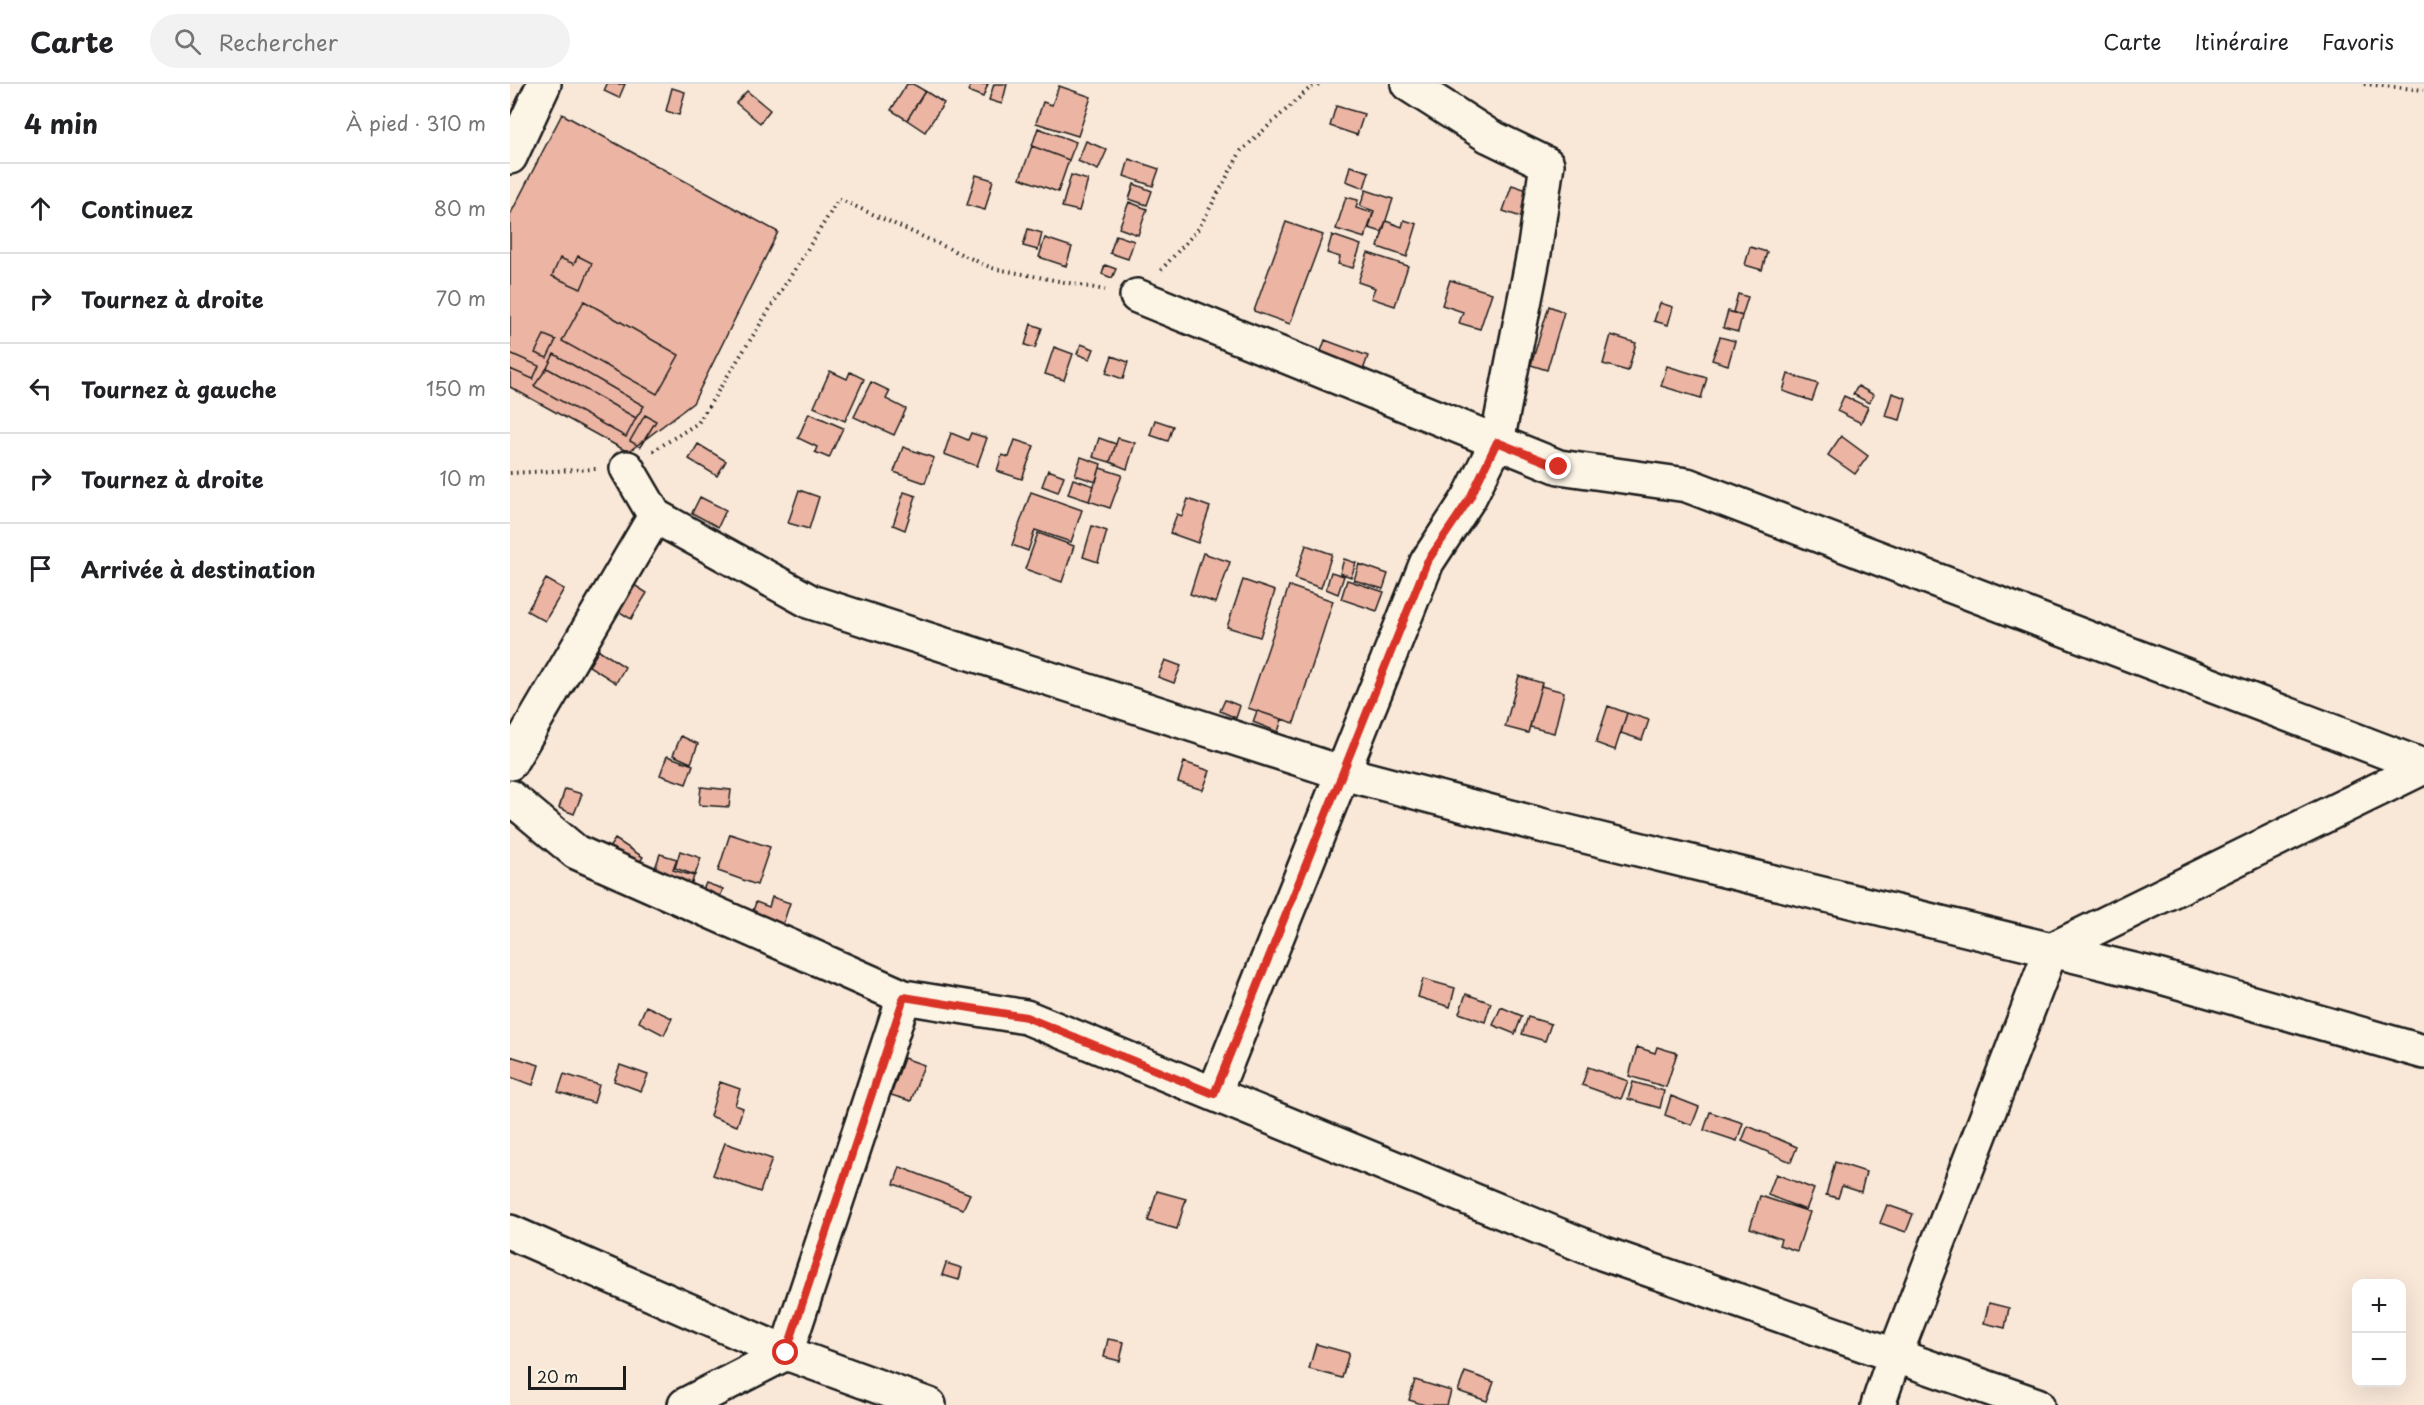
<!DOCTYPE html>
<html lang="fr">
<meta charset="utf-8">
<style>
body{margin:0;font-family:"Playpen Sans",sans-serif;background:#f2f2f2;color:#202124}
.controls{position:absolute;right:18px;bottom:18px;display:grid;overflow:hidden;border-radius:12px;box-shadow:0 6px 24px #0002}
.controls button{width:54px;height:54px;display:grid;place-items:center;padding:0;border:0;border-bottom:2px solid #e0e0e0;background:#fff;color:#202124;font:30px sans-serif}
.scale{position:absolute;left:18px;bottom:15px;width:98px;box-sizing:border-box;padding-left:6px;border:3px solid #1c1c1c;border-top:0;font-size:16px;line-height:21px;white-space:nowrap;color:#1c1c1c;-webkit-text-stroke:4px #fcf5e5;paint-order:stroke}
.stop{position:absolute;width:18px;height:18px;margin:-14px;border:4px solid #d93025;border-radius:50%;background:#fff}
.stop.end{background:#d93025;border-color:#fff;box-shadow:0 2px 6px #0008}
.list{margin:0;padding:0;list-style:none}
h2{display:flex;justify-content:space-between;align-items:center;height:78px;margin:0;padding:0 24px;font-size:26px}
h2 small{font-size:20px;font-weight:400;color:#757577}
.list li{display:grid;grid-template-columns:39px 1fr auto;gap:18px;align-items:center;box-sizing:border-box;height:90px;padding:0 24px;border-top:2px solid #e0e0e0}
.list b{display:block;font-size:22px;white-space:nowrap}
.list em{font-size:20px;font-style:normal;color:#757577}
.icon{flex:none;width:33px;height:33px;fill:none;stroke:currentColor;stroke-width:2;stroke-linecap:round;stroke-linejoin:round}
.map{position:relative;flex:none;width:1914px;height:1321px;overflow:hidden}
header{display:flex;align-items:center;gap:36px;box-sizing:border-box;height:84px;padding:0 30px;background:#fff;border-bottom:2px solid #e0e0e0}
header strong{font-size:28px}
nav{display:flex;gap:33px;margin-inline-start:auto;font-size:21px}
.search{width:420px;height:54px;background:#f2f2f2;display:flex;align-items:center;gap:15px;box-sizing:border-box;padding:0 21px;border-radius:33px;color:#757577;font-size:22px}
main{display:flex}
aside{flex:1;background:#fff}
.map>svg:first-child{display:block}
.building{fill:#ecb4a2;stroke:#1c1c1c;stroke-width:1.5}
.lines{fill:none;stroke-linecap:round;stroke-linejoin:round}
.minor-casing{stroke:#1c1c1c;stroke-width:38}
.path{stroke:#1c1c1c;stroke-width:4;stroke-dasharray:1.5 4.5;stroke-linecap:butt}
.minor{stroke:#fcf5e5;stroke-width:33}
.route{stroke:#d93025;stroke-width:8}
</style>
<header>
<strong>Carte</strong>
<div class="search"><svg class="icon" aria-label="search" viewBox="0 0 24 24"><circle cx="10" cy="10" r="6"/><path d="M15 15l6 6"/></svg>Rechercher</div>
<nav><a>Carte</a><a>Itinéraire</a><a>Favoris</a></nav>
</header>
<main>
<aside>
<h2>4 min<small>À pied · 310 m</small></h2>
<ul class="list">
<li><svg class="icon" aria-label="ahead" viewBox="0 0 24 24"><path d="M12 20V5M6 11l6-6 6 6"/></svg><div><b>Continuez</b></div><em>80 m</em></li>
<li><svg class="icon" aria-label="right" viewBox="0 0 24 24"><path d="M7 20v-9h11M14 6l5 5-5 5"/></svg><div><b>Tournez à droite</b></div><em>70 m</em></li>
<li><svg class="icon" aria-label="left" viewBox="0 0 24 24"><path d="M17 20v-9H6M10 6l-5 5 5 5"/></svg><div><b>Tournez à gauche</b></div><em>150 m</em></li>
<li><svg class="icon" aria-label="right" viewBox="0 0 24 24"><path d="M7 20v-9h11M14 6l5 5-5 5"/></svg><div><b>Tournez à droite</b></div><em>10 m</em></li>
<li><svg class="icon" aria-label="arrive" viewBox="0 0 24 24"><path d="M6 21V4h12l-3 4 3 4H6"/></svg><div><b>Arrivée à destination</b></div></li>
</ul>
</aside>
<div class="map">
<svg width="1914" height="1321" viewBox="0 0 1914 1321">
<rect width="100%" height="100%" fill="#f9e8d8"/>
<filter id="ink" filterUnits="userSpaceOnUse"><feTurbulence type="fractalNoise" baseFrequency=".0167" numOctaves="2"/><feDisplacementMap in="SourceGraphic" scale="12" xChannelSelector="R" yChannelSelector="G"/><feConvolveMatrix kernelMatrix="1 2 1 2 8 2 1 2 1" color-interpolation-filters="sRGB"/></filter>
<g filter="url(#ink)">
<path class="building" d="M97,0H115L109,14L94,7Z
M397,0H403L415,7L397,36L381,26Z
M461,0H478L473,13L458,7Z
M484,0H497L492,20L479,16Z
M549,2L581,13L568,52L526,39L533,18L542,21Z
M162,4L175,8L169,31L156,27Z
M237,7L260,26L250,39L226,19Z
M415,7L434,19L415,48L397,36Z
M826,22L854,30L847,51L820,42Z
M52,30L268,148L183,319L118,368L0,303V131Z
M528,44L566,58L559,76L522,62Z
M576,57L597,66L588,86L568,77Z
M522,62L559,76L548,108L510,94Z
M619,75L649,85L643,102L614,92Z
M840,82L859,88L854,104L836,97Z
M466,91L483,96L475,126L457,121Z
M561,91L578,96L569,127L552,123Z
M624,100L642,107L637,121L619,115Z
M1002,101L1023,108L1014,134L993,127Z
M856,106L883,115L872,148L859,144L864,127L850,122Z
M836,113L848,116L846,124L863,129L855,154L826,145Z
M619,118L637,125L628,151L609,144Z
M894,136L907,140L897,173L868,163L876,137L892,143Z
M776,138L813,151L780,240L744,227Z
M518,145L532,149L528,166L513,162Z
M606,151L624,157L618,175L600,169Z
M822,151L851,161L843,184L828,180L830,173L817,169Z
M535,154L562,163L556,182L529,173Z
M1240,163L1257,168L1252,186L1235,181Z
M858,169L898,182L885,222L861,214L865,204L848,198Z
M68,172L82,179L71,205L42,192L50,174L64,180Z
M595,181L606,185L602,194L592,190Z
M940,196L982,209L970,245L949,239L953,228L932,221Z
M1228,210L1238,213L1232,232L1223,228Z
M74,217L169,271L147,310L52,257Z
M1150,219L1163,223L1158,241L1144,237Z
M1039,222L1054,228L1037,286L1021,281Z
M1218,227L1232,232L1228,248L1213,244Z
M521,240L532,244L525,264L515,261Z
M34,251L46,256L37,274L25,269Z
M1101,251L1126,259L1118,287L1093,280Z
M1210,253L1225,257L1218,281L1202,276Z
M815,256L858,272L851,292L808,276Z
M571,260L584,265L580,275L567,270Z
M544,263L563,270L554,296L535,290Z
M0,269L29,282L23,295L0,285Z
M44,270L134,322L126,334L37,284Z
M602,272L618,278L613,295L596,289Z
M1157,282L1197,294L1191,314L1151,302Z
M37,284L126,334L116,353L24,302Z
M320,287L337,295L340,288L354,295L335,337L304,323Z
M1278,290L1308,300L1302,317L1273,307Z
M361,298L380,307L376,315L396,325L384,351L344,333Z
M1348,302L1364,311L1359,319L1343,310Z
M1382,309L1396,314L1390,336L1375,332Z
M1334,312L1358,323L1351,339L1327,327Z
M299,329L333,344L319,374L305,368L307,363L288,354Z
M135,331L146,337L130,363L120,357Z
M645,336L663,342L658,357L640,351Z
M441,349L458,356L461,349L477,354L467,382L434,370Z
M1331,352L1358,372L1345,390L1318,371Z
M589,354L606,360L600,378L583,373Z
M608,354L625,359L617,385L600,378Z
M505,356L524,362L512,395L487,387L492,371L499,373Z
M188,360L216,377L207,392L179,375Z
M393,363L424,374L415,399L384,388Z
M571,373L591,380L586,398L565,391Z
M590,384L612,391L600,424L579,417Z
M538,386L554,392L548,408L532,402Z
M563,395L584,402L579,417L558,410Z
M289,406L309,413L299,445L278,439Z
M394,408L406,412L395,446L383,441Z
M521,408L572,426L561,458L525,446L518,467L502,461Z
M190,413L216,426L208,443L182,429Z
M678,415L700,423L688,459L660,449L667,430L672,432Z
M582,442L597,447L588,478L573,473Z
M528,449L564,462L552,498L515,485Z
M796,461L822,470L811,504L785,495Z
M693,469L720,478L706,519L680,510Z
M834,475L846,479L841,493L830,489Z
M849,480L878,490L873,505L844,496Z
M821,488L834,492L828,510L816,505Z
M36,495L54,505L35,537L17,527Z
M733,496L765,507L750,553L717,543Z
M837,496L874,508L867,527L831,515Z
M121,499L137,509L121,535L105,525Z
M779,502L823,517L784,639L738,624Z
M89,566L115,583L106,599L79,582Z
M655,576L671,582L664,599L648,593Z
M1009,592L1032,599L1018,649L995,643Z
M1031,602L1054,608L1044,649L1020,643Z
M715,616L730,622L726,634L710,627Z
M1098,622L1117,629L1105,666L1086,659Z
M747,627L772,635L768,648L743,638Z
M1117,629L1139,636L1132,656L1111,649Z
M171,652L188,660L181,679L163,671Z
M157,672L183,681L176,700L150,691Z
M674,678L700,687L693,706L668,698Z
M191,703L221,706L219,723L189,721Z
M55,705L72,710L64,730L49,724Z
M220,750L260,763L247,801L208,787Z
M105,755L133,773L123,789L94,771Z
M170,767L191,774L185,791L165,784Z
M150,770L167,775L163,786L184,792L178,811L140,799Z
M196,799L213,805L207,820L190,813Z
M262,813L280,819L272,843L241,833L246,818L259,823Z
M913,895L945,904L940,923L908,913Z
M956,910L981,919L975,938L949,929Z
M136,922L162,934L154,951L129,938Z
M991,923L1012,932L1005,950L983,941Z
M1018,933L1041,940L1035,957L1012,950Z
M1127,963L1145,969L1147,963L1167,969L1156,1003L1119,992Z
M0,972L29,981L23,1001L0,993Z
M394,974L414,981L401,1017L381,1011Z
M110,981L138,991L131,1007L104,997Z
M1078,983L1118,997L1111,1015L1072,1001Z
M54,990L89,1001L84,1019L48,1008Z
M210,998L230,1005L225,1021L233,1024L227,1042L200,1032Z
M1123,998L1154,1007L1150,1024L1118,1015Z
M1161,1012L1189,1023L1182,1041L1155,1031Z
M1200,1028L1233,1039L1227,1057L1194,1046Z
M1238,1042L1287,1063L1281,1078L1232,1057Z
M215,1059L262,1075L250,1108L203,1091Z
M1325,1078L1356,1088L1351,1108L1332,1102L1328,1114L1316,1111Z
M390,1083L460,1110L453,1125L384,1100Z
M1266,1090L1304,1105L1296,1126L1258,1111Z
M647,1107L676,1115L667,1145L638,1137Z
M1250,1112L1300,1128L1287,1167L1269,1161L1271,1155L1240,1144Z
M1377,1121L1403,1130L1396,1148L1370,1139Z
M436,1179L452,1184L449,1196L432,1191Z
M1479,1219L1499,1224L1495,1244L1474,1239Z
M598,1255L614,1258L610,1277L594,1273Z
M806,1260L839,1269L832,1294L799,1285Z
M955,1288L984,1298L977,1317L948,1307Z
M905,1296L941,1307L937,1321H915L899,1316Z"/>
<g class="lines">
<defs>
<path id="minor" d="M0,73L34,0
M627,212L1049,383L1177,401L1913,682
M117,384L145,432L301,518L833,689L1042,744L1644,891L1914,968
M0,679L145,432
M0,713L66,768L394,913L516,933L1092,1169L1527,1321
M704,1010L917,478L959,414L987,358L1024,169L1037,80L979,52L898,0
M0,1148L276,1269L419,1321
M175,1321L276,1269L394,913
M1368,1321L1385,1271L1541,866L1914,683"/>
</defs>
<use href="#minor" class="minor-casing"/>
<path class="path" d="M1854,0L1914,6
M651,186L689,144L731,67L801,3L810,0
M143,367L188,339L329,115L482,184L595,206
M0,389L86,385"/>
<use href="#minor" class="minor"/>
</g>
</g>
<g class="lines" filter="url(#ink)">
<path class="route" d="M276,1269L394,913L516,933L704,1010L917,478L960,414L987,358L1049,383"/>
</g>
</svg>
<div class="controls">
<button>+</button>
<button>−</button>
</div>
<div class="scale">20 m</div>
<div class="stop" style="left:276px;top:1269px"></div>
<div class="stop end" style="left:1049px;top:383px"></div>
</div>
</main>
